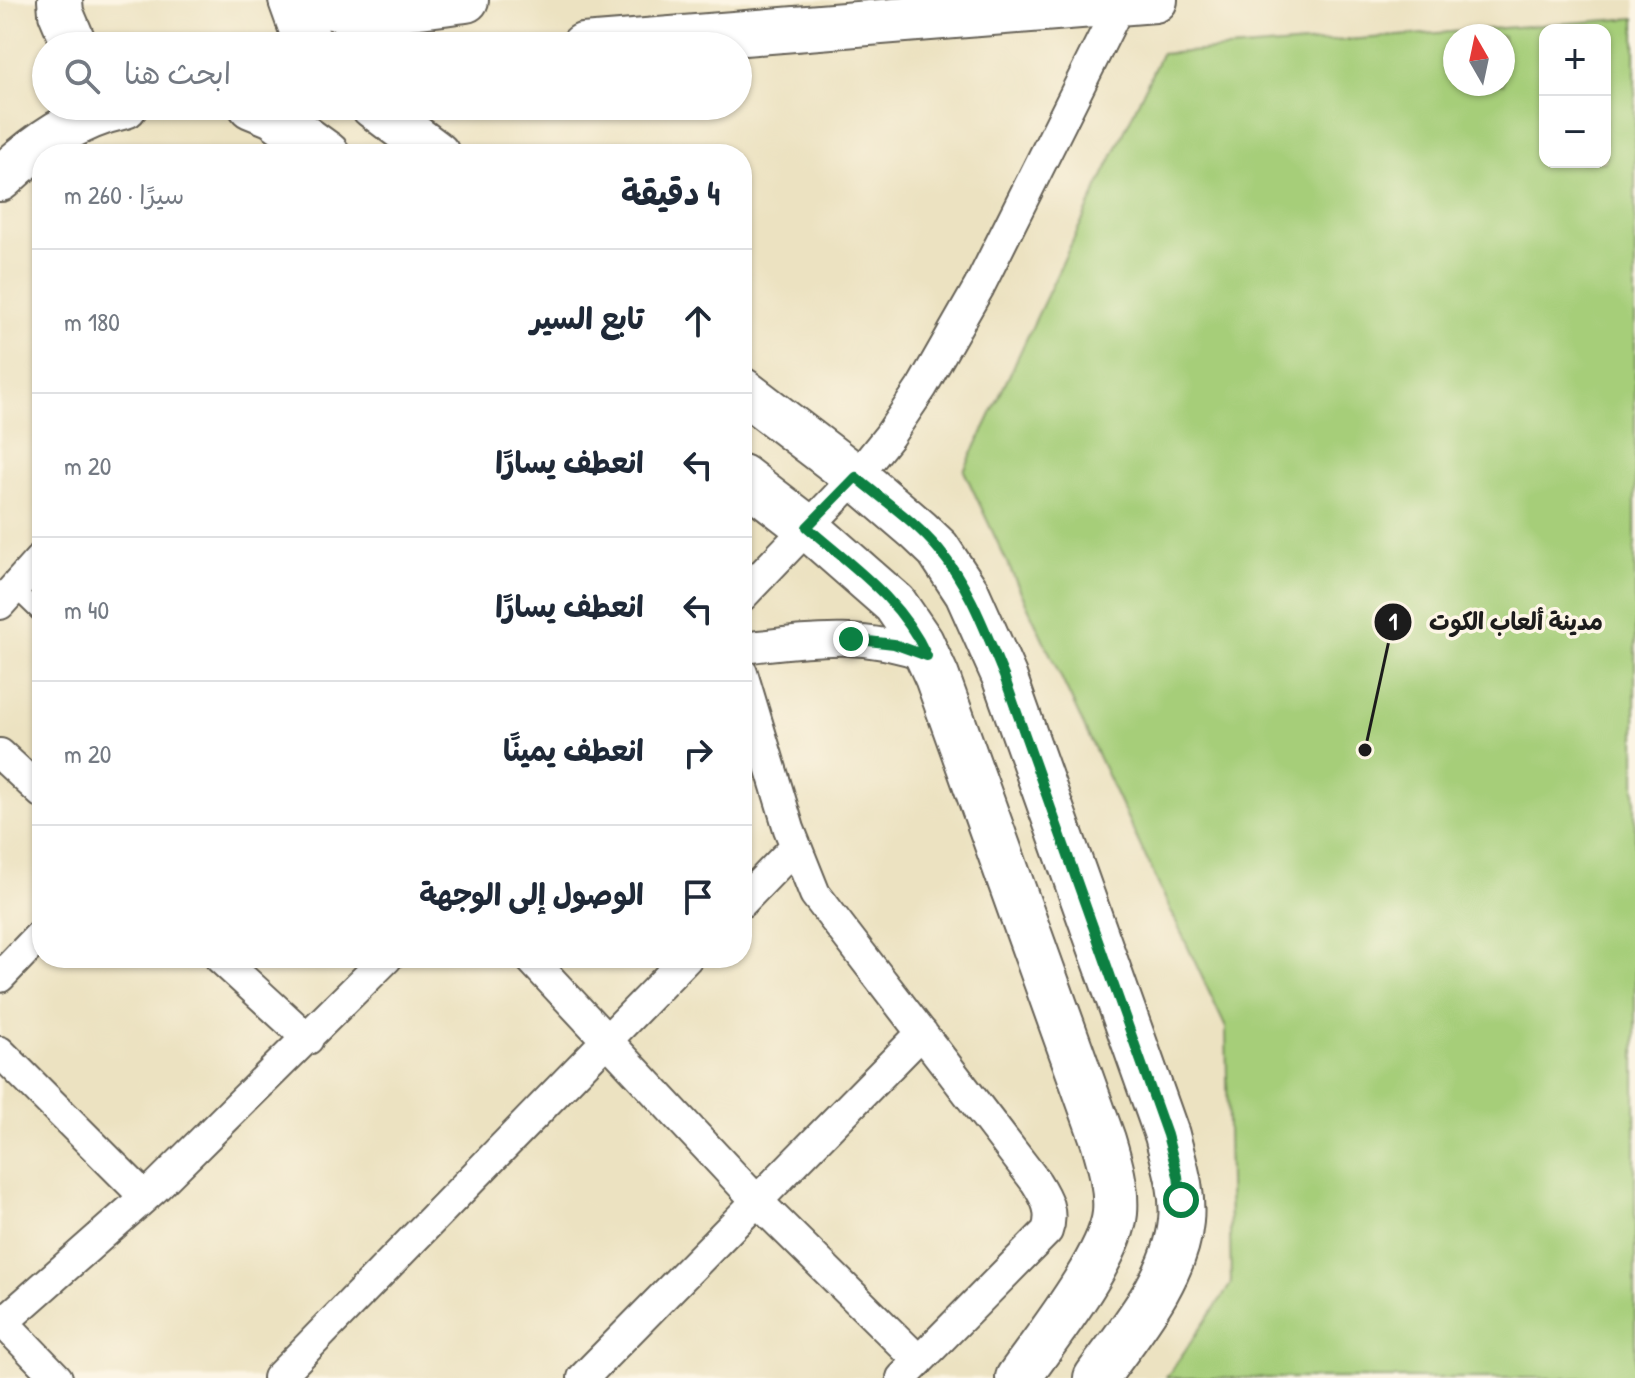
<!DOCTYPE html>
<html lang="ar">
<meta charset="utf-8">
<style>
body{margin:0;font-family:"Patrick Hand","Playpen Sans Arabic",sans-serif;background:#f2f2f3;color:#1f2937;direction:rtl}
.controls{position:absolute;right:24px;top:24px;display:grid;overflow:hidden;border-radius:16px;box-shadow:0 2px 6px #0004}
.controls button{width:72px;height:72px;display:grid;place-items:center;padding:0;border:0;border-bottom:2px solid #e0e1e3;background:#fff;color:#1f2937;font:40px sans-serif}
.compass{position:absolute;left:1443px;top:24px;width:72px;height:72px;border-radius:50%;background:#fff;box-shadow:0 2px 6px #0004;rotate:351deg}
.stop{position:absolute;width:24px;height:24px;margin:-18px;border:6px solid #0b8043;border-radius:50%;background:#fff}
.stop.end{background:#0b8043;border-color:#fff;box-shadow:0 2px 8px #0008}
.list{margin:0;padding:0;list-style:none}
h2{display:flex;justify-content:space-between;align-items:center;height:104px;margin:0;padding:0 32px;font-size:34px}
h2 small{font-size:26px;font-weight:400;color:#747a83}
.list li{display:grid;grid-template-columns:52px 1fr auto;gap:24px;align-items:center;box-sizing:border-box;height:144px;padding:0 32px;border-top:2px solid #e0e1e3}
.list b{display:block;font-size:30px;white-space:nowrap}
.list em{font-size:26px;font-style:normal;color:#747a83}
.icon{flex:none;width:44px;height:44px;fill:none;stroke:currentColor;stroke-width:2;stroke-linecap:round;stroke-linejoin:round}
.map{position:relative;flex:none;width:1635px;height:1378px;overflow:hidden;direction:ltr}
.search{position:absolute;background:#fff;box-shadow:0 2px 6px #0004;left:32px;top:32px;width:720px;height:88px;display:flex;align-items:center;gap:20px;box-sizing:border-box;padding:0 28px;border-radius:44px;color:#747a83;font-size:30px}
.panel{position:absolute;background:#fff;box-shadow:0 2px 6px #0004;left:32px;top:144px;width:720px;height:824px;border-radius:32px;direction:rtl}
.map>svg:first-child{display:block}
.green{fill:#a6ce79;stroke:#61754a;stroke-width:2;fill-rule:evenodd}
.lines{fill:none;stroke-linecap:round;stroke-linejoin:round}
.lane-casing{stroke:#656156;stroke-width:20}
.street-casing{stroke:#656156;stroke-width:34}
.secondary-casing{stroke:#656156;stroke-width:48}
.lane{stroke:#fff;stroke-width:16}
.street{stroke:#fff;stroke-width:30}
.secondary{stroke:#fff;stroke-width:44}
.route{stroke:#0b8043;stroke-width:10}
.leader{fill:none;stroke:#1c1c1c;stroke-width:3}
.callout-dot{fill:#1c1c1c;stroke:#fcf5e5;stroke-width:3}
.mark-label{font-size:24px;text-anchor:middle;font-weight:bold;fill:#fff}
.callout-label{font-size:24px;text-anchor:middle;font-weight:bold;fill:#1c1c1c;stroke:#fcf5e5;stroke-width:7;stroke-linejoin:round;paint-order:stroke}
</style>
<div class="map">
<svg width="1635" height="1378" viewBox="0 0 1635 1378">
<rect width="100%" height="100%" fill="#fcf5e5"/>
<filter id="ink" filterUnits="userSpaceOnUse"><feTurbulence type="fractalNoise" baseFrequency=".0125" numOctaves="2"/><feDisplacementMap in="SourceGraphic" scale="16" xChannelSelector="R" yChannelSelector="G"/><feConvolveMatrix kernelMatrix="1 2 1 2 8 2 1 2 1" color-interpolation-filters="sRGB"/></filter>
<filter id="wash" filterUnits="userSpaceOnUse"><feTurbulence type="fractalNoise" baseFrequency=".006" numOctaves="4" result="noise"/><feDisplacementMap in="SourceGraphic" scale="32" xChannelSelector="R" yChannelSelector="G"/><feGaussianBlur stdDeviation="1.8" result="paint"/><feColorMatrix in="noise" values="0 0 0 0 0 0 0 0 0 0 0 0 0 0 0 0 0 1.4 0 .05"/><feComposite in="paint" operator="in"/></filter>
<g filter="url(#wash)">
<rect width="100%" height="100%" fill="#ece2c1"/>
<path class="green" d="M1635,18V1378H1166L1231,1284L1226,1028L964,471L1161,54ZM1545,30H1605V162H1545ZM1455,36H1503V84H1455Z"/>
</g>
<g filter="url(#ink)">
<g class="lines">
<defs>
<path id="lane" d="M14,588L42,615"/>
<path id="street" d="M742,596L856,477L889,436L922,387L979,287L1121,2
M0,604L42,557
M742,648C811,640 861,631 927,656
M742,673L789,829L815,894L1036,1182C1046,1198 1054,1212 1047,1231L902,1378
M0,754L42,793
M742,902L795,847
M220,958L308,1039
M530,958L757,1201L919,1361
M0,977L42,933
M0,1052L145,1197
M3,1322L57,1378
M0,1325L154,1189L387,958
M278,1378L687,958
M583,1378L922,1033"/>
<path id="secondary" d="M60,0L61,13L75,46
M291,0L301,28L312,46
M312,0C341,20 429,4 466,0
M583,46L1155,0
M251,106L273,115L327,154
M373,106L437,154
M0,179C37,144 75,117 125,106
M742,390L856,477L918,530L938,549L967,593L1004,676L1167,1135C1174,1163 1184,1192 1181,1221C1176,1278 1128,1333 1096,1378
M742,477L807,527L895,604L921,642L937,677L1103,1140C1110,1163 1117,1188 1115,1213C1111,1257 1045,1340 1018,1378"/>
</defs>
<use href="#lane" class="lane-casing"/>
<use href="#street" class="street-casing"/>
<use href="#secondary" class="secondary-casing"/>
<use href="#lane" class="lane"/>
<use href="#street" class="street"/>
<use href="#secondary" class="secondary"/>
</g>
</g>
<g class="lines" filter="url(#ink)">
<path class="route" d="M851,639L894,644L927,656C901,599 853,567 807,527L856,477C883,500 916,522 939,550C970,587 986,633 1004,676L1167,1135L1178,1176L1181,1200"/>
</g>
<path class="leader" d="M1365 750L1393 622"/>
<g class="callout-dot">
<circle cx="1365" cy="750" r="8"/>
<circle cx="1393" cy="622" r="20"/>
</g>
<g class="mark-label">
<text x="1393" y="630">1</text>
</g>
<g class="callout-label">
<text x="1516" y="630">مدينة ألعاب الكوت</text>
</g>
</svg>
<div class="controls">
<button>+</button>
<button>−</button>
</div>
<svg class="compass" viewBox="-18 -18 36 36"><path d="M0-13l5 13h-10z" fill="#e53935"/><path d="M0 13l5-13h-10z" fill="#747a83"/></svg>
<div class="stop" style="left:1181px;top:1200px"></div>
<div class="stop end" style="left:851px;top:639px"></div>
<div class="search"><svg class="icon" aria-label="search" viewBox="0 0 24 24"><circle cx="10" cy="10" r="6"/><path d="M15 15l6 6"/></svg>ابحث هنا</div>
<section class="panel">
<h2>4 دقيقة<small>سيرًا · 260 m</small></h2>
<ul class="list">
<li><svg class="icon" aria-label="ahead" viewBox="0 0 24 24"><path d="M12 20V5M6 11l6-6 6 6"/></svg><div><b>تابع السير</b></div><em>180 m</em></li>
<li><svg class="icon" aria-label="left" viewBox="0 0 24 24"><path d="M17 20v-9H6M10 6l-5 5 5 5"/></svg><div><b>انعطف يسارًا</b></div><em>20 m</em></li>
<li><svg class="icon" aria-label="left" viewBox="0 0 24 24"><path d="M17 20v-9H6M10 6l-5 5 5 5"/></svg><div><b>انعطف يسارًا</b></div><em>40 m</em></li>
<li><svg class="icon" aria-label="right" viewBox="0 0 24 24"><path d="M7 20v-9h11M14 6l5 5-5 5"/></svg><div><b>انعطف يمينًا</b></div><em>20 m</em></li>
<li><svg class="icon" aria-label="arrive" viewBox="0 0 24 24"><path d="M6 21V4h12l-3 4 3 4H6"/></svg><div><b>الوصول إلى الوجهة</b></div></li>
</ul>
</section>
</div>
